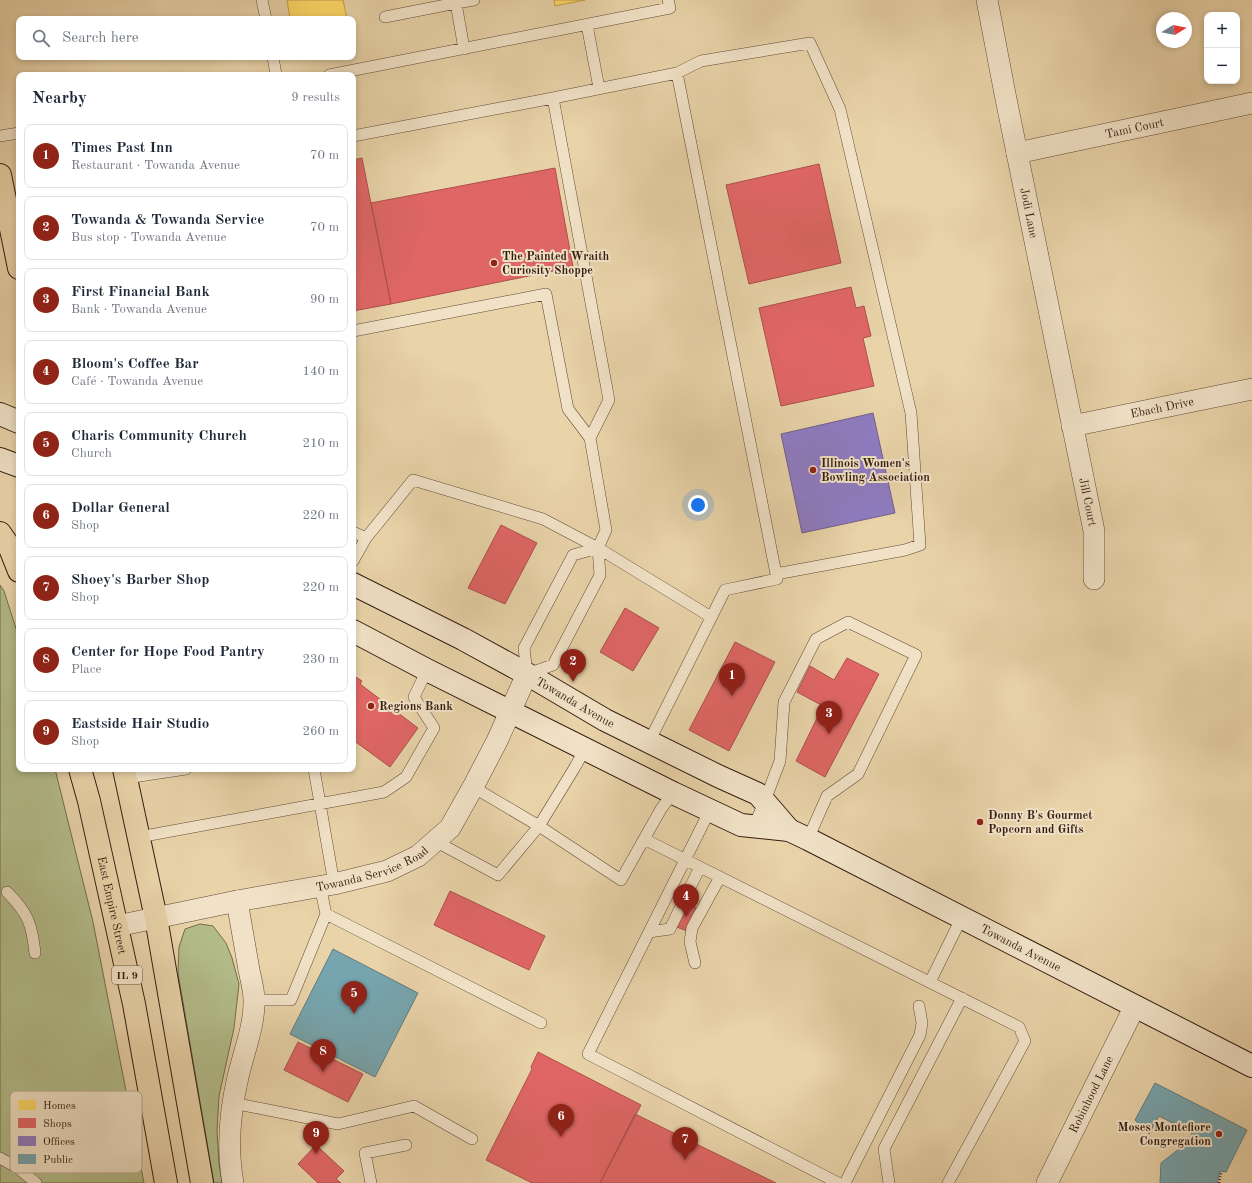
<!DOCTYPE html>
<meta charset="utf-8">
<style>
body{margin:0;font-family:"Old Standard TT",serif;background:#f2f2f3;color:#1f2937}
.controls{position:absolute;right:12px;top:12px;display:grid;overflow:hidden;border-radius:8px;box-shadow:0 2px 6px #0003}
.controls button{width:36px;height:36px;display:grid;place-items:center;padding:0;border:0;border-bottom:1px solid #e0e1e3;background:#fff;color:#1f2937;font:20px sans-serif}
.compass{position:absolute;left:1156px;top:12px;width:36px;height:36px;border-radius:50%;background:#fff;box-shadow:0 2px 6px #0003;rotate:80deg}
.you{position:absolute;left:698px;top:505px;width:14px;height:14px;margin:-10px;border:3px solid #fff;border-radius:50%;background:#1a73e8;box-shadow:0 0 0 6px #1a73e833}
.badge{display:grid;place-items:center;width:26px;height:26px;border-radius:50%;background:#8f2418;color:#fff;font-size:13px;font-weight:700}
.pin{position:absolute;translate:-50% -33px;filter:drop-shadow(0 1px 2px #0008)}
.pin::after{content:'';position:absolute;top:21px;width:14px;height:12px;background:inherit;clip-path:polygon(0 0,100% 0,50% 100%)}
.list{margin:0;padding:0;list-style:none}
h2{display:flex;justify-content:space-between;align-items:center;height:52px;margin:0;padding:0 16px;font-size:17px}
h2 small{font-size:13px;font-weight:400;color:#747a83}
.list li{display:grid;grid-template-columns:26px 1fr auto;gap:12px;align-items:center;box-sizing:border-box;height:64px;margin:0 8px 8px;padding:0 8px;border:1px solid #e0e1e3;border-radius:8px}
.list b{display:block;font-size:15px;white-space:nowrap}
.list p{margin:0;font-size:13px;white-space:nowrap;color:#747a83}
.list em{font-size:13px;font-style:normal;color:#747a83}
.icon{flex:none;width:22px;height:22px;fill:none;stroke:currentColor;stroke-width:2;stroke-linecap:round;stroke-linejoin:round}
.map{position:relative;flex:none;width:1252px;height:1183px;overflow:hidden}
.search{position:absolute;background:#fff;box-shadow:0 2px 6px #0003;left:16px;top:16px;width:340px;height:44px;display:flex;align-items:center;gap:10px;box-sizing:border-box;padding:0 14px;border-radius:8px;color:#747a83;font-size:15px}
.panel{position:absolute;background:#fff;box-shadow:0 2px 6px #0003;left:16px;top:72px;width:340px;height:700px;border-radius:8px}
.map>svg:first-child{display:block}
.green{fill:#b3bd8a;stroke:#736c4d}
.homes{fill:#ffd966;stroke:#c2a04c}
.shops{fill:#e06666;stroke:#ac504c}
.offices{fill:#8e7cc3;stroke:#735f8d}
.public{fill:#76a5af;stroke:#627c7f}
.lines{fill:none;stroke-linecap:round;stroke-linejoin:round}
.service-casing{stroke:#604a36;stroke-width:12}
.minor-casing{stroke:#604a36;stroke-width:22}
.secondary-casing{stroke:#331c10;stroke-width:24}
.primary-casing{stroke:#331c10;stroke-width:24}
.path{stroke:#331c10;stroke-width:2.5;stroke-dasharray:1 2;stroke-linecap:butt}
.service{stroke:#f1e2c7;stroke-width:11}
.minor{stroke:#f1e2c7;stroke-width:21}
.secondary{stroke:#f1e2c7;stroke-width:22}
.primary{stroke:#e9d3a9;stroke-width:22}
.poi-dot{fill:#8f2418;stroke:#f1e2c7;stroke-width:1.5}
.labels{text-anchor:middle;stroke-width:4;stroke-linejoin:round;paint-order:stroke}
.shield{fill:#f1e2c7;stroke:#6c5747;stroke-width:1}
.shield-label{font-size:11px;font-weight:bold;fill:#331c10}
.street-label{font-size:12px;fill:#331c10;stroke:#f1e2c7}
.poi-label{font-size:12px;font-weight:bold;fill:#331c10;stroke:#f1e2c7;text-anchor:start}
.key{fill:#f1e2c7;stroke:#b8a790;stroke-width:1}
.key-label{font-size:11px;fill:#331c10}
</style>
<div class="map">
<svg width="1252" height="1183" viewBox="0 0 1252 1183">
<rect width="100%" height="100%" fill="#e9d3a9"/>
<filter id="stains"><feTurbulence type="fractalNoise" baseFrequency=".005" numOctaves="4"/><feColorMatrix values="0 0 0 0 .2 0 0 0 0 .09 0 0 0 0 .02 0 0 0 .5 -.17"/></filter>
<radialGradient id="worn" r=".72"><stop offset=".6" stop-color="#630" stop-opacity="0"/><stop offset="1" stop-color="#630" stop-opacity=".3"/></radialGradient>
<path class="green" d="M0,585L4,591L19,638V769H55L93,922L144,1183H0Z
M200,924L213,926L226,943L232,958L239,984L234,1028L219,1096L217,1131L219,1163L222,1183H214L178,973L179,947L185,929Z"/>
<path class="homes" d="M287,0H343L347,19H290Z
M554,0H585L555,6Z"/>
<path class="shops" d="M362,158L391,304L353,311V160Z
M819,164L841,263L749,284L726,185Z
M555,168L573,267L391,304L371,203Z
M851,287L856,308L864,306L871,336L863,338L874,386L781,406L759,308Z
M501,525L537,543L505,604L468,588Z
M625,608L659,628L633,671L600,652Z
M735,642L775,662L729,751L689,730Z
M847,658L879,674L825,777L796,761L823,706L797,692L810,666L834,680Z
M353,675L362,681L360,684L418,728L390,767L353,740Z
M450,891L545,936L529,970L434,925Z
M687,902L698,909L687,931L674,926Z
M298,1042L363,1074L348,1102L284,1070Z
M538,1052L641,1105L600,1183H532L486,1160L532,1069L531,1067Z
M635,1114L776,1183H600Z
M316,1145L344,1171L336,1179L341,1183H318L298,1164Z"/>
<path class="offices" d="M873,413L895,513L802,533L781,434Z"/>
<path class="public" d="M333,949L418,993L375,1077L290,1034Z
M1155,1083L1247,1130L1226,1172L1220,1171L1217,1183H1160L1161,1163L1192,1139L1190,1137L1192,1133L1159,1116L1149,1134L1135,1120Z"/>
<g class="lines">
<defs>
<path id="service" d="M262,0L266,19
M456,3L474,0
M385,17L456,3L464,49
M587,25L599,88
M273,57L276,75
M677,73L701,61L810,43L840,109L911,413L920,545L905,550L776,574
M329,75L670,8L668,0
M0,136L19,133
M353,136L553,98
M353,331L546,294L568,409L590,438
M353,532L366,538L353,561
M366,538L413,480L543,519L598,548L711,617
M598,548L573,555L524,648L527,674L553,665L600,575L598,548L606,530L590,438L609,400L553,98L677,73L777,579L725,590L649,742
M585,749L575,767L539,826L621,880L661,809L673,793
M314,769L334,884
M126,778L186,769
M710,810L588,1054L838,1183
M754,826L764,803L780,761L784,702L816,639L848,622L916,655L858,774L827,796L808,839
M139,837L384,792L406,777L434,728L414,697L427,670
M644,839L1019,1027L1025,1041L948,1183
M435,841L498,875L539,826L473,787
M7,892C28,913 32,924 35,953
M326,914L541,1023
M649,932L670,929L700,867
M695,963L690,942L692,928L720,877
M930,982L962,917
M254,1000H291L326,914L320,886
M233,1103L338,1124L414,1106L472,1139
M0,1158L18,1168L36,1183
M371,1183L365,1153L406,1145
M845,1183L920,1035L922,1023L919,1006
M889,1183L884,1149L962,998"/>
<g id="minor">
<path id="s1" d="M987,0L1005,94L1094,531V579"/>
<path id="s2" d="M1017,153L1252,103"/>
<path id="s3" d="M1072,426L1252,389"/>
<path id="s4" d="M117,926L237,901L334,884L387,871L418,856L450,828L473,787L497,741L527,674"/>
<path d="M233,1183C227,1149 230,1111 238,1077C243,1054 255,1025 254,1000C254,990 251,980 249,970C245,947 241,924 237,901"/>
<path id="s5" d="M1047,1183L1135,1006"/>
</g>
<g id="secondary">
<path d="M0,414L19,422"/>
<path d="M0,459L19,466"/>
<path id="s6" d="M353,584L463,639L527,674L605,720L718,776L758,794L789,830"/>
<path id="s7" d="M353,631L427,670L673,793L741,825L789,830L808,839L1252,1066"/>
</g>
<g id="primary">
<path d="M0,175L19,268"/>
<path d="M0,533L9,546L19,571"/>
<path id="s8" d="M80,769L89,801L134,1004L166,1183"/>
<path d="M124,769L156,918L202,1183"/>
</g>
</defs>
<use href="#service" class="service-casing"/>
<use href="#minor" class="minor-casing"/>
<use href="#secondary" class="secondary-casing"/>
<use href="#primary" class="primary-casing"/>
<path class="path" d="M1219,1183L1221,1173"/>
<use href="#service" class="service"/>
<use href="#minor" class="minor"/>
<use href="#secondary" class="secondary"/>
<use href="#primary" class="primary"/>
</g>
<g class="poi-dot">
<circle cx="494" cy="263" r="4"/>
<circle cx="813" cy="470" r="4"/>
<circle cx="371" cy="706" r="4"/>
<circle cx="980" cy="822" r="4"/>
<circle cx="1219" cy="1134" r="4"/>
</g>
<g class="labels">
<rect class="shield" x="112" y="966" width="30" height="18" rx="3"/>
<g class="shield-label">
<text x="127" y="979">IL 9</text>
</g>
<g class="street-label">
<text dy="4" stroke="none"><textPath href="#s2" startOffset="120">Tami Court</textPath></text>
<text dy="4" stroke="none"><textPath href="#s1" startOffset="217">Jodi Lane</textPath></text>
<text dy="4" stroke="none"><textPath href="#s3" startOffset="92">Ebach Drive</textPath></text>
<text dy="4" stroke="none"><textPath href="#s1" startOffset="512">Jill Court</textPath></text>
<text dy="4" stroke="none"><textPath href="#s6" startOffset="252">Towanda Avenue</textPath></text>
<text dy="4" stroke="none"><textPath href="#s4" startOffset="262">Towanda Service Road</textPath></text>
<text dy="4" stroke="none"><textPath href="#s8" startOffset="140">East Empire Street</textPath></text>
<text dy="4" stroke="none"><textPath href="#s7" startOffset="742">Towanda Avenue</textPath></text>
<text dy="4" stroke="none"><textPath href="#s5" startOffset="99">Robinhood Lane</textPath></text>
</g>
<g class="poi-label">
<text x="502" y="260">The Painted Wraith<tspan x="502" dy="14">Curiosity Shoppe</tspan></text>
<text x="821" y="467">Illinois Women's<tspan x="821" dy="14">Bowling Association</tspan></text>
<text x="379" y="710">Regions Bank</text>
<text x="988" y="819">Donny B's Gourmet<tspan x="988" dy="14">Popcorn and Gifts</tspan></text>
<text x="1211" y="1131" text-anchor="end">Moses Montefiore<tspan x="1211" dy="14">Congregation</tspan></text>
</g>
</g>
<rect x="10" y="1091" width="132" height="82" rx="6" class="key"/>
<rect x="18" y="1100" width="18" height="10" fill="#ffd966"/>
<rect x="18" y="1118" width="18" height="10" fill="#e06666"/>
<rect x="18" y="1136" width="18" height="10" fill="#8e7cc3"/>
<rect x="18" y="1154" width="18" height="10" fill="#76a5af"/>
<g class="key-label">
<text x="43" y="1109">Homes</text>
<text x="43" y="1127">Shops</text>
<text x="43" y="1145">Offices</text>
<text x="43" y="1163">Public</text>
</g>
<rect width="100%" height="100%" filter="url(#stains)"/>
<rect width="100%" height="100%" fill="url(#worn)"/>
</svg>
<div class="controls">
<button>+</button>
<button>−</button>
</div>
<svg class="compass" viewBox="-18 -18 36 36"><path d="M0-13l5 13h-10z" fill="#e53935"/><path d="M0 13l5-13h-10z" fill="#747a83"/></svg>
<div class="you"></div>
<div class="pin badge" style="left:732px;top:696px">1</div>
<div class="pin badge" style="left:573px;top:682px">2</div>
<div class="pin badge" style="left:829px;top:734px">3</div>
<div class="pin badge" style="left:686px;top:917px">4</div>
<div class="pin badge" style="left:354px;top:1014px">5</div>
<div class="pin badge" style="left:561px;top:1137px">6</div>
<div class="pin badge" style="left:685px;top:1160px">7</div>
<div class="pin badge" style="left:323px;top:1072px">8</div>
<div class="pin badge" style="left:316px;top:1154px">9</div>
<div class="search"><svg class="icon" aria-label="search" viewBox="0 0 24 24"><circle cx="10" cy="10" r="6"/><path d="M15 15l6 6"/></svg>Search here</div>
<section class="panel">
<h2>Nearby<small>9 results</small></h2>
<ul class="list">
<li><span class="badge">1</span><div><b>Times Past Inn</b><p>Restaurant · Towanda Avenue</p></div><em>70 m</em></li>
<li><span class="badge">2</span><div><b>Towanda &amp; Towanda Service</b><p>Bus stop · Towanda Avenue</p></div><em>70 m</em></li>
<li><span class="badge">3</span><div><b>First Financial Bank</b><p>Bank · Towanda Avenue</p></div><em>90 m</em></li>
<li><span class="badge">4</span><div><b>Bloom's Coffee Bar</b><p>Café · Towanda Avenue</p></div><em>140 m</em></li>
<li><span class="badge">5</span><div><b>Charis Community Church</b><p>Church</p></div><em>210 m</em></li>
<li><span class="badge">6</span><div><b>Dollar General</b><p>Shop</p></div><em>220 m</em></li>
<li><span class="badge">7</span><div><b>Shoey's Barber Shop</b><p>Shop</p></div><em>220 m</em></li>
<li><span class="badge">8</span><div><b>Center for Hope Food Pantry</b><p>Place</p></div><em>230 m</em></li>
<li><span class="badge">9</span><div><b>Eastside Hair Studio</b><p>Shop</p></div><em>260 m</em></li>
</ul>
</section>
</div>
